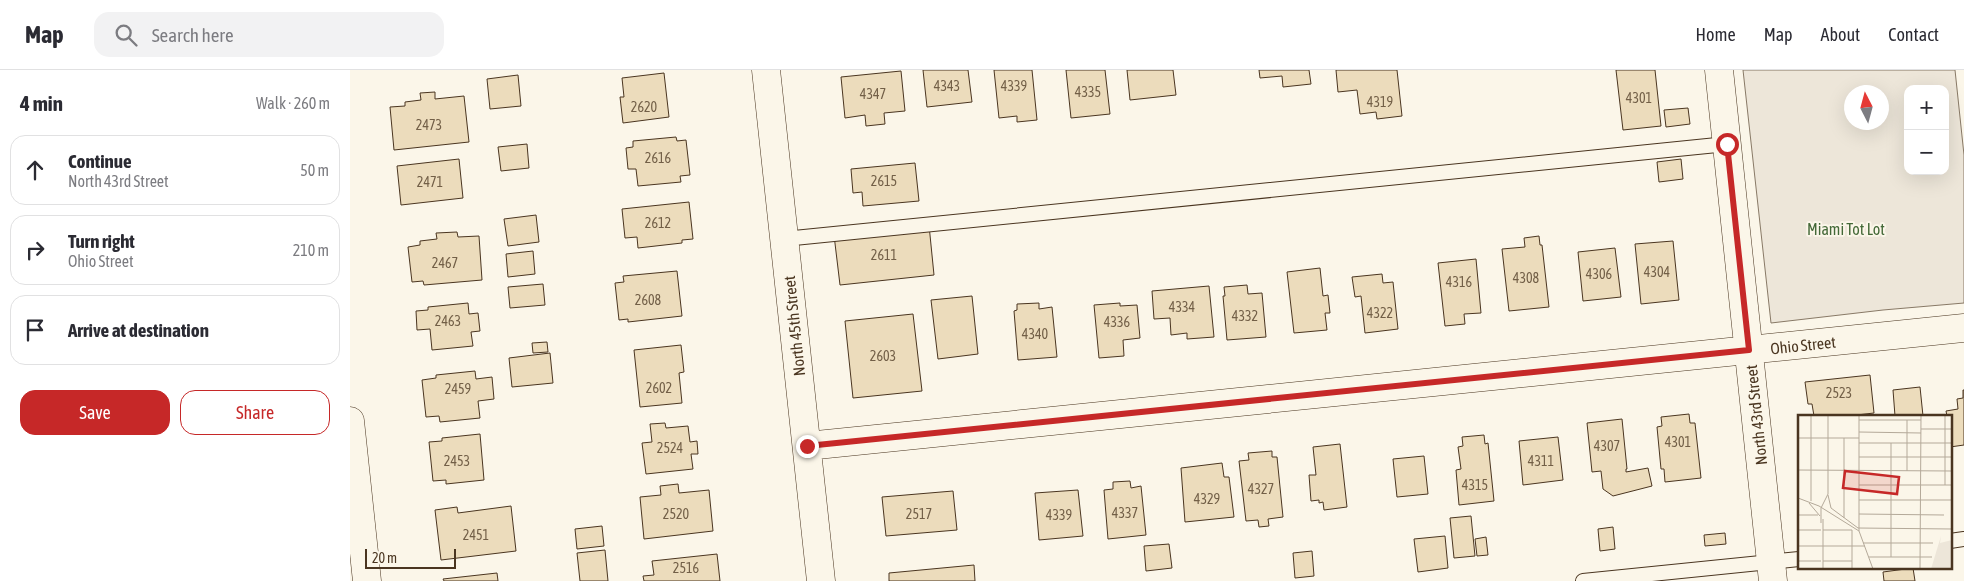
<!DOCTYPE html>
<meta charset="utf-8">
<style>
body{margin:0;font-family:"Asap Condensed",sans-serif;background:#f2f2f3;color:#2b2b33}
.controls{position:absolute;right:15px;top:15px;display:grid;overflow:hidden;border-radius:10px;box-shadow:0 5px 20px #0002}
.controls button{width:45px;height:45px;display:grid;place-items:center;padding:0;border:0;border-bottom:1px solid #e1e1e2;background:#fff;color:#2b2b33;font:25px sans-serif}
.compass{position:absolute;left:1494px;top:15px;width:45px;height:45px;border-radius:50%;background:#fff;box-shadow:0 5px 20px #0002;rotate:354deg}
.scale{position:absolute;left:15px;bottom:12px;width:91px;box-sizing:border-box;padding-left:5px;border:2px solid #4a3520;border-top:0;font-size:14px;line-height:18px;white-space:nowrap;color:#4a3520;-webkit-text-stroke:4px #fbf6e9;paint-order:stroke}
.stop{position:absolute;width:15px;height:15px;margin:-11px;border:4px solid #c62828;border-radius:50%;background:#fff}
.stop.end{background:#c62828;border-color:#fff;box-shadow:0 1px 5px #0008}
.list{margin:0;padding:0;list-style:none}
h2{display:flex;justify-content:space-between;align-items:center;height:65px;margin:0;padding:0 20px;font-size:21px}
h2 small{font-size:16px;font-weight:400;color:#7c7c81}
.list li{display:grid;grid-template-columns:32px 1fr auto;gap:15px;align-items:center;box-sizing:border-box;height:70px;margin:0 10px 10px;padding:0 10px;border:1px solid #e1e1e2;border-radius:15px}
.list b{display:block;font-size:19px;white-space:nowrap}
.list p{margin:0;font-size:16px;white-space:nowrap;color:#7c7c81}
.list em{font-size:16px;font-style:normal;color:#7c7c81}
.actions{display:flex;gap:10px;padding:15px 20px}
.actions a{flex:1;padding:11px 0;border:1px solid #c62828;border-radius:15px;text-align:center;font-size:18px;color:#c62828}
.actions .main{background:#c62828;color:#fff}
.icon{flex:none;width:28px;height:28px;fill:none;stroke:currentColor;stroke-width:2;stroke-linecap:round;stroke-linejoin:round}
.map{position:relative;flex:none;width:1614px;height:511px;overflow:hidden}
header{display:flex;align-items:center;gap:30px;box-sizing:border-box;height:70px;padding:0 25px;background:#fff;border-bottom:1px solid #e1e1e2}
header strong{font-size:24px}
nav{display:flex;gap:28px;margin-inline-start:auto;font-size:18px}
.search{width:350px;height:45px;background:#f2f2f3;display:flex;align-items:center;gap:12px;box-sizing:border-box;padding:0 18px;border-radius:15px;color:#7c7c81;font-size:19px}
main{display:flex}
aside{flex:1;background:#fff}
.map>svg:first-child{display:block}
.green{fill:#ede6d9;stroke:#887966;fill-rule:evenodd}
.building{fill:#ecdcbc;stroke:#4a3520}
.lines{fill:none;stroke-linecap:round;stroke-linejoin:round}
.service-casing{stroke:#4a3520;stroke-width:16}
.minor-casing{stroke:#4a3520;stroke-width:29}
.service{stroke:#fbf6e9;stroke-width:14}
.minor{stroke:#fbf6e9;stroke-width:28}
.route{stroke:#c62828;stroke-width:6}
.labels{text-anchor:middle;stroke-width:4;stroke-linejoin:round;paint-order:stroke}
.number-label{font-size:14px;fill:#725f47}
.park-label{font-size:16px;fill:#436837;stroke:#fbf6e9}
.street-label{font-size:16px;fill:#4a3520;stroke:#fbf6e9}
.inset-road{fill:none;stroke:#b4a999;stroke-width:1}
.view{fill:#c62828;fill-opacity:0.15;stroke:#c62828;stroke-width:2.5}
.inset-edge{fill:none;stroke:#4a3520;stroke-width:2.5}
</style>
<header>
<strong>Map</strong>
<div class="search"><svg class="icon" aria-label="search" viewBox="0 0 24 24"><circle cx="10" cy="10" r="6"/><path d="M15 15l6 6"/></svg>Search here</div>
<nav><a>Home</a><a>Map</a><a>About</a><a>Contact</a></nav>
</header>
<main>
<aside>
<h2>4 min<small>Walk · 260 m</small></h2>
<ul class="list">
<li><svg class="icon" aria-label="ahead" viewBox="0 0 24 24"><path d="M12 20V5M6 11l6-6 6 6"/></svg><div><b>Continue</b><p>North 43rd Street</p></div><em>50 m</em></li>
<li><svg class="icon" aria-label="right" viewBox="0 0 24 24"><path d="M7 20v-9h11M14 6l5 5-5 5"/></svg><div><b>Turn right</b><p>Ohio Street</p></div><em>210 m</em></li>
<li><svg class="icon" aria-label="arrive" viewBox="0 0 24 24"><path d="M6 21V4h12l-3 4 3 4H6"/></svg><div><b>Arrive at destination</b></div></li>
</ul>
<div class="actions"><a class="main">Save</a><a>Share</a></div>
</aside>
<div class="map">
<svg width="1614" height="511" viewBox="0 0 1614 511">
<rect width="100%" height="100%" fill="#fbf6e9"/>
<path class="green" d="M1393,0H1605L1614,85V233L1533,240L1421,253ZM1558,19H1595V101H1558ZM1502,22H1532V52H1502Z"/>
<path class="building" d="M573,0H618L622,32L577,37Z
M644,0H682L687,50L667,52V46L649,48Z
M716,0H755L760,44L721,48Z
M777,0H823L826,25L780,30Z
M909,0H959L961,14L933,17L932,6L910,8Z
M986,0H1047L1052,46L1027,49L1026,42L1010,44L1007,20L988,22Z
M1266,0H1305L1311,56L1273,60Z
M551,1L555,41L534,43L535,54L516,56L515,45L495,48L491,7Z
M314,3L319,47L273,53L270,27H274L272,8Z
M168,5L171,36L140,39L137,9Z
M85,22V29L114,26L119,72L44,80L40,37L55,36V32L71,30L70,23Z
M1338,38L1340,54L1316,57L1314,40Z
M326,67L327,71L336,70L340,105L330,106L331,112L288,116L286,99H278L276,78L283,77V71Z
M177,74L179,98L151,101L148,77Z
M109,89L113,128L51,135L47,96Z
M1331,89L1333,109L1309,112L1307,92Z
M565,93L569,131L513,136L512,122L503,123L501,99Z
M339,132L343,169L332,170V173L288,178L287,167L275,168L272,139Z
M186,145L189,172L158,176L154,149Z
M579,155L584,205L490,215L484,165Z
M107,162L108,167L129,166L132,210L74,215L73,211L62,212L58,177L70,175V171L87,169L86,163Z
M1189,166L1190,175H1192L1199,237L1159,241L1152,179L1175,177L1174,168Z
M1323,171L1329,230L1291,234L1285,174Z
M1265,178L1271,227L1233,231L1228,182Z
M183,181L185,204L158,207L156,184Z
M1126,189L1131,243L1114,244L1115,254L1095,256L1088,193Z
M970,198L973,226L978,225L980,243H975L977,260L944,263L937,202Z
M327,201L332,246L278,252V249L269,250L265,213L274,212L273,206Z
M1032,204L1033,213L1043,212L1048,259L1015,263L1011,226L1005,227L1002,207Z
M193,214L195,235L160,238L158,217Z
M897,215L898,224L912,223L916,267L877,270L873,226H875L874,217Z
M859,216L864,267L837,269V263L821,265L820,248L804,249L802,221Z
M622,226L628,284L588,289L581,230Z
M118,233L119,244L128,243L130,261L121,262L123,276L82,280L80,259L67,260L66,241L78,240V237Z
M689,233V239L702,237L707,287L668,290L664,241L667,240V234Z
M770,233V236L787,235L790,268L773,270L774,286L749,288L744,235Z
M563,244L572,321L503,328L495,251Z
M197,272L198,282L183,283L182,273Z
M331,275L334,302L329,303L332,333L290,337L284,280Z
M200,283L203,313L162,317L159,288Z
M125,301L126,309L142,307L144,329L128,331L130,348L90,352L89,346L76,347L72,310L86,308V305Z
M1520,305L1524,343L1498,346H1464L1462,334H1458L1455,312Z
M1570,317L1573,346H1545L1543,320Z
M1613,320H1614V375L1600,377V346H1597L1596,341L1608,339L1607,329L1613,328Z
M1339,344L1340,353H1345L1351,408L1315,412L1314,399H1311L1307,357L1312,356L1311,347Z
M1272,349L1277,399H1276V402L1298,398L1302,416L1263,426L1253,419L1251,401L1242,402L1237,353Z
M315,353L316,358L338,356L340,372L347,371L348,384H341L343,399L296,404L292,373L302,372L300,354Z
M130,364L134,410L96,414V410L83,411L79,372L92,371V368Z
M1134,365L1135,374L1138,373L1144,431L1109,435L1106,400L1111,399L1108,377L1113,376L1112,367Z
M1208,367L1213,410L1173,415L1169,371Z
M990,374L997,437L974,440L973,432L969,433V430L961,431L959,405H966L963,377Z
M922,381V387H927L933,447L918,449L919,456L909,457L908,450L896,451L889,391L899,390L898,383Z
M1074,386L1078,424L1047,427L1043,389Z
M872,393L874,407H879L884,447L835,452L831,398Z
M780,411L781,418L791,416L796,465L758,469L754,420L763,419V412Z
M328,414L329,423L359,420L363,461L294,469L290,427L311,425L310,416Z
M728,420L733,466L689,470L685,423Z
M603,421L607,460L536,466L532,427Z
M161,436L166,481L91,490L85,440L107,437L108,443Z
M1121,446L1125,486L1104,488L1100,448Z
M252,456L254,476L227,479L225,459Z
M1263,457L1265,479L1250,481L1248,459Z
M1375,463L1376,474L1355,476L1354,465Z
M1095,466L1098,498L1068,502L1064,469Z
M1136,467L1138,485L1127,486L1125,469Z
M819,474L822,498L796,501L794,476Z
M255,480L258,511H230L227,483Z
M962,481L964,506L945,508L943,483Z
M367,484L370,511H294L293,506L304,505L302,491Z
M624,495L625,511H539V503Z
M1563,498L1565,511H1534L1533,502Z
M147,503L148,511H94L93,509Z"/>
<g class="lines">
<defs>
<path id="service" d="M434,169L1377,74
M1600,471L1614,469
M1233,511L1449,489"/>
<path id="minor" d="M416,0L471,511
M1369,0L1423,511
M0,351L17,511
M457,376L1614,258"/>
</defs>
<use href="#service" class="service-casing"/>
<use href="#minor" class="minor-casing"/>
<use href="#service" class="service"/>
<use href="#minor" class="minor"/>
</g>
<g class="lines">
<path class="route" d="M457,376L1399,280L1377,74"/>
</g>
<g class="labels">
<g class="number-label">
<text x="597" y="21">4343</text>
<text x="664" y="21">4339</text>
<text x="738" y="27">4335</text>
<text x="523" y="29">4347</text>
<text x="1289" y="33">4301</text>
<text x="1030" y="37">4319</text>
<text x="294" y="42">2620</text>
<text x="79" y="60">2473</text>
<text x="308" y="93">2616</text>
<text x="534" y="116">2615</text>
<text x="80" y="117">2471</text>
<text x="308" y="158">2612</text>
<text x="534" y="190">2611</text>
<text x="95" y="198">2467</text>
<text x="1307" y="207">4304</text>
<text x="1249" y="209">4306</text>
<text x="1176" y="213">4308</text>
<text x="1109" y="217">4316</text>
<text x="298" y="235">2608</text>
<text x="832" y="242">4334</text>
<text x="1030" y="248">4322</text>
<text x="895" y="251">4332</text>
<text x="98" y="256">2463</text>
<text x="767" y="257">4336</text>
<text x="685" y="269">4340</text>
<text x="533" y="291">2603</text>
<text x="309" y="323">2602</text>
<text x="108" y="324">2459</text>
<text x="1489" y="328">2523</text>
<text x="1328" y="377">4301</text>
<text x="1257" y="381">4307</text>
<text x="320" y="383">2524</text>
<text x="107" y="396">2453</text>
<text x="1191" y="396">4311</text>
<text x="1125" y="420">4315</text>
<text x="911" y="424">4327</text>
<text x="857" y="434">4329</text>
<text x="775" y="448">4337</text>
<text x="326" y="449">2520</text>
<text x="569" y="449">2517</text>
<text x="709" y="450">4339</text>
<text x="126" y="470">2451</text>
<text x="336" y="503">2516</text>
</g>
<g class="park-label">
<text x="1496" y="165">Miami Tot Lot</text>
</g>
<g class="street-label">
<text transform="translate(444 256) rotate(-96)" y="6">North 45th Street</text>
<text transform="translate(1453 275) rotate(-6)" y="6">Ohio Street</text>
<text transform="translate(1406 345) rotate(-96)" y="6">North 43rd Street</text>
</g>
</g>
<g transform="translate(1448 345)">
<rect width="154" height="154" fill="#fbf6e9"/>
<path d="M143,121L142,128L154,125V154H133Z" fill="#ede6d9"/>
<path class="inset-road" d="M61,0V85M61,5H123M109,5V56M123,14H154M61,17L123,18M0,23H61M46,23V103M61,28H154M93,28V142M61,42H154M0,55L154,56M61,70H154M147,70V0M30,80L33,93L60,113L154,114M0,83L21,91M13,86V0M11,88L22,101M21,91L61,116V85H154M61,99L146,100M0,100H20M25,104V154M23,108V93L30,79V0M0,115H23M25,115H54M54,115V154M61,116L75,154M65,128H135M0,131H67M71,142H134M0,146H23M25,146H54M122,154L123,0"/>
<path class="view" d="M47,56L101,62L99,79L45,73Z"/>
<rect width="154" height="154" class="inset-edge"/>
</g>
</svg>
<div class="controls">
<button>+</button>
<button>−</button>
</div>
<svg class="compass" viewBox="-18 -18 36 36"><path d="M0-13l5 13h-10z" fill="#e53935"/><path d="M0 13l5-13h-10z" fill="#7c7c81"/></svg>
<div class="scale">20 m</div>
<div class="stop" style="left:1377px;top:74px"></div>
<div class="stop end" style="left:457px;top:376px"></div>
</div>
</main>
